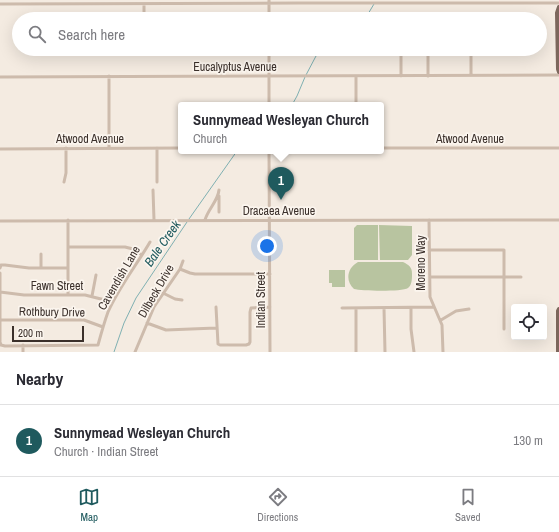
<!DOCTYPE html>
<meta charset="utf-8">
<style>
body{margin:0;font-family:"Archivo Narrow",sans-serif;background:#f2f2f3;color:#2b2b33}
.controls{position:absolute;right:12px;bottom:12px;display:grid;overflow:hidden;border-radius:4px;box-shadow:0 4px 16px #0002}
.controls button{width:36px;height:36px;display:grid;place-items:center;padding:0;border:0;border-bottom:1px solid #e1e1e2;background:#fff;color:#2b2b33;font:20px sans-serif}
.scale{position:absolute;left:12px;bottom:10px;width:72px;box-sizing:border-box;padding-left:4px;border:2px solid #3b302b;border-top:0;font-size:11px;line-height:14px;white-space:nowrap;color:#3b302b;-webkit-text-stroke:3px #fbf5ee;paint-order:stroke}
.you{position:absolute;left:267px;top:246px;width:14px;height:14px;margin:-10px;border:3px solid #fff;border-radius:50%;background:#1a73e8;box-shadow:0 0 0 6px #1a73e833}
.badge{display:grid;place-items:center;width:26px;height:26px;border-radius:50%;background:#1f5a5e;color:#fff;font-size:13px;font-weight:700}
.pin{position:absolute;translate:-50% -33px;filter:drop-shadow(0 1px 2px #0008)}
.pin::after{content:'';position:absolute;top:21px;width:14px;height:12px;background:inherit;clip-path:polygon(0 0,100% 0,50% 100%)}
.popup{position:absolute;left:178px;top:102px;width:206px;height:52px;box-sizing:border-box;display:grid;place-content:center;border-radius:4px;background:#fff;filter:drop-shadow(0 1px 3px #0005);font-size:13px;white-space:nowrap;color:#7c7c81}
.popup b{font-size:15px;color:#2b2b33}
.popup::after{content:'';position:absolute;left:50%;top:100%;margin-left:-8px;border:8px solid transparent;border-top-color:#fff}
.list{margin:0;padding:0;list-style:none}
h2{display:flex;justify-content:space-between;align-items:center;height:52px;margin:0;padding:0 16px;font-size:17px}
h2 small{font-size:13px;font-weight:400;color:#7c7c81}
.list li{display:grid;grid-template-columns:26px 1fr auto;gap:12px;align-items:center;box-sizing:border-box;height:72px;padding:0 16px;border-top:1px solid #e1e1e2}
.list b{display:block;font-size:15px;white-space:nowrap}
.list p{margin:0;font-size:13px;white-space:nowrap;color:#7c7c81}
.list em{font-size:13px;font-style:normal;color:#7c7c81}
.icon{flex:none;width:22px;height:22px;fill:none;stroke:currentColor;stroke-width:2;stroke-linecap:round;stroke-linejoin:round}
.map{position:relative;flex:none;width:559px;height:352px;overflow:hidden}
.search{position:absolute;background:#fff;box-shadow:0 4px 16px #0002;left:12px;right:12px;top:12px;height:44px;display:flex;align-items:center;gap:10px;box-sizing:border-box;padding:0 14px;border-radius:22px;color:#7c7c81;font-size:15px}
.sheet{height:124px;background:#fff}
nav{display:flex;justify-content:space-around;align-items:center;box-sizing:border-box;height:56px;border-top:1px solid #e1e1e2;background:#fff;font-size:11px;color:#7c7c81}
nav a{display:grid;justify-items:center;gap:2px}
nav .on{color:#1f5a5e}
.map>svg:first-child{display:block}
.grass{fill:#b8c4a0}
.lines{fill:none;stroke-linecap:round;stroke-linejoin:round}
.stream{stroke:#7fb0b2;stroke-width:1}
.minor{stroke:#cdbbac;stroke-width:3}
.major{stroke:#7d675c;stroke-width:4}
.labels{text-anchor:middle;stroke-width:3.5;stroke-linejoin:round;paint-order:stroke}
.street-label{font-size:12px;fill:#3b302b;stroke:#fbf5ee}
.water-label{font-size:13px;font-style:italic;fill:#1f5a5e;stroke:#fbf5ee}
</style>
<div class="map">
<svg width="559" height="352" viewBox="0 0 559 352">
<rect width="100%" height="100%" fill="#f4ebe1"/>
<path class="grass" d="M357,225H378V260H354V228Z
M379,225L412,226V255L408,260H380Z
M358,262H403C409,265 412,267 412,274C412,279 412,285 408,288C402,292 361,291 354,289C345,281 347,268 358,262Z
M329,270H345V287H332V283H329Z"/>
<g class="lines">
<path class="stream" d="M365,19L374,4
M306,75L316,56L324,49
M292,105L297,96L305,77
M189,219L237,151
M114,352L124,323L136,298L187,222"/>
<path class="minor" d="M269,0V19
M0,4L298,3H559
M144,4V19
M269,49V105
M401,49V76
M428,49V76
M471,49V75
M109,76V148
M0,77L559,75
M356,105V76
M157,148V182
M381,148H559
M0,149L181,148
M269,151L270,352
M64,182L66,173V148
M153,190L154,220
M219,196V212
M68,220V295
M205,220C208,209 218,201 219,190
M429,220L430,297L442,325L443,352
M0,221L559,220
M68,247H125L133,249L142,255
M429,250H504V329
M41,254V268
M0,268L1,265H5L29,268H68
M180,269L190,273L195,274H270
M0,273V341
M430,277H521
M0,292L24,295H85L113,302
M163,293L175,299L182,300
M92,296L96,275
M216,307L218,344L220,345H246L249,344L250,342V312L251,308L270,307
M342,308L434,307
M356,308V352
M384,308L385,352
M411,308V329L414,352
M0,320H84L103,327
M441,320L456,311L469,309
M147,323L166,330L216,328
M0,342L1,345L5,346L98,345C101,334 104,323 108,312C119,287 136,266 150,242
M23,345V352
M135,352L154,307L180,269L183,261"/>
<path class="major" d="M559,7L557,13L558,69L559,72
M558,352V311L559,309"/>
</g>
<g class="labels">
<g class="street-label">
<text x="235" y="71">Eucalyptus Avenue</text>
<text x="90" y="143">Atwood Avenue</text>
<text x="470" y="143">Atwood Avenue</text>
<text x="279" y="215">Dracaea Avenue</text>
<text transform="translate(421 263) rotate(-90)" y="4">Moreno Way</text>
<text transform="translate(119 278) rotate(-60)" y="4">Cavendish Lane</text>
<text x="57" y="290">Fawn Street</text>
<text transform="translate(156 291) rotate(-60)" y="4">Dilbeck Drive</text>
<text transform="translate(261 300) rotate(-90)" y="4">Indian Street</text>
<text transform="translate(52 312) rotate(1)" y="4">Rothbury Drive</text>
</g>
<g class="water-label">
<text transform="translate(162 243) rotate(-55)" y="5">Bale Creek</text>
</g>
</g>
</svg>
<div class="controls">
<button><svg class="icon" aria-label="locate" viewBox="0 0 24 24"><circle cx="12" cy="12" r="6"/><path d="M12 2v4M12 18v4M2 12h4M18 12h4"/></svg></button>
</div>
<div class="scale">200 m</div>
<div class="you"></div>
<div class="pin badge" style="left:281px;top:200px">1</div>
<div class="popup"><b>Sunnymead Wesleyan Church</b>Church</div>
<div class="search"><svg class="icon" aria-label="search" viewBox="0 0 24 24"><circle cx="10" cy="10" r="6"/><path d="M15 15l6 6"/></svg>Search here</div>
</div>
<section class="sheet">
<h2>Nearby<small></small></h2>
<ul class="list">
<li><span class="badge">1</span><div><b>Sunnymead Wesleyan Church</b><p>Church · Indian Street</p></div><em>130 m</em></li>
</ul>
</section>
<nav>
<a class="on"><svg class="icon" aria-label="map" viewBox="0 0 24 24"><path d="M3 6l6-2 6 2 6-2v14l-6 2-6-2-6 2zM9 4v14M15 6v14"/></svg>Map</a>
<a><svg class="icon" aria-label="directions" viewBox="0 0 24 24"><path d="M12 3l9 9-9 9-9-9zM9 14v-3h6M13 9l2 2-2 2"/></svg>Directions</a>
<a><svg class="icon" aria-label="saved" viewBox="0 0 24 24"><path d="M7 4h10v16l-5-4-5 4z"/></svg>Saved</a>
</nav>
